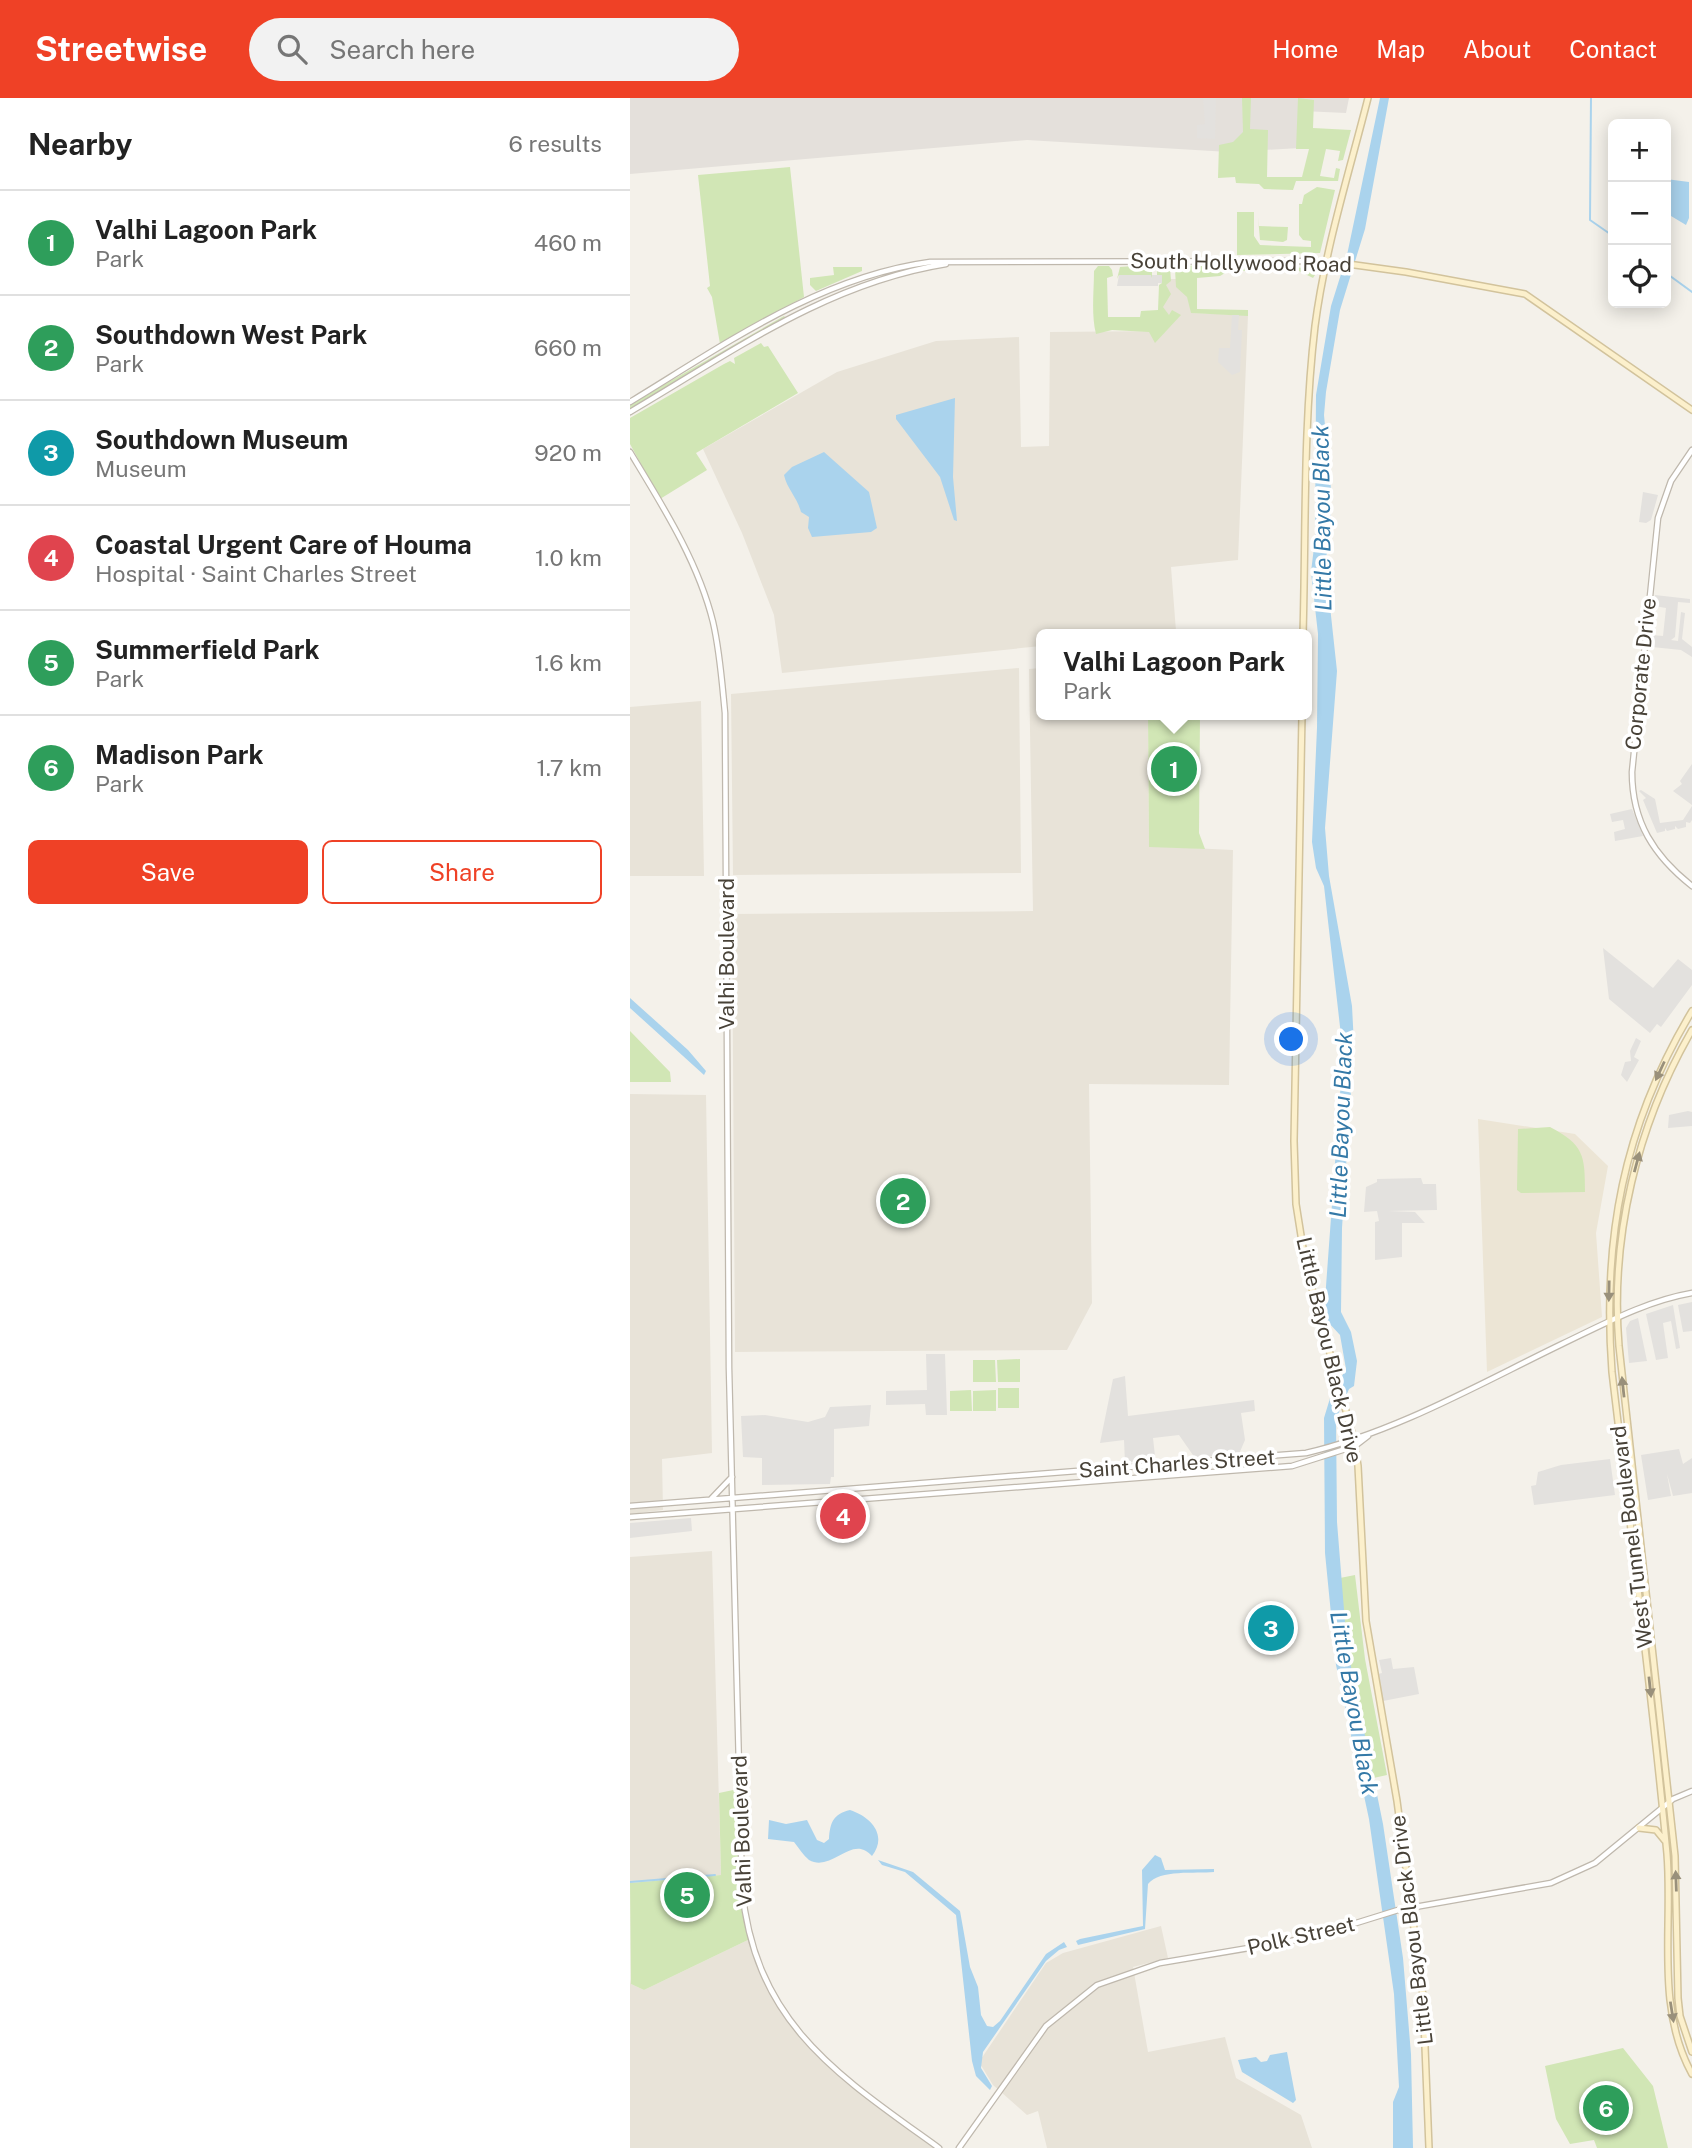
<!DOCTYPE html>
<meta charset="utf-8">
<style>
body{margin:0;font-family:"Public Sans",sans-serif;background:#f2f2f2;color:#222}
.controls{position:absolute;right:21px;top:21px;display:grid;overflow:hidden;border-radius:10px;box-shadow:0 4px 18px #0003}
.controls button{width:63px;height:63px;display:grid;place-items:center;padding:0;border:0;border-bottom:2px solid #e0e0e0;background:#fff;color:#222;font:35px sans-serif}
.you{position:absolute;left:662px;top:942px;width:24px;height:24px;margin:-18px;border:5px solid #fff;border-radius:50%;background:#1a73e8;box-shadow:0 0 0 10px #1a73e833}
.badge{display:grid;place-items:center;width:46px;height:46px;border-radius:50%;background:#ef4126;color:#fff;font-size:23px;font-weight:700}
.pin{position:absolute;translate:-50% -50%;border:4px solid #fff;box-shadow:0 2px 7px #0006}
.popup{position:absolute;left:406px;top:531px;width:276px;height:91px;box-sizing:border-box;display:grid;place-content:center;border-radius:10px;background:#fff;filter:drop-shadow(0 2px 5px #0005);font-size:23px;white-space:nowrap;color:#767676}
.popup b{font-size:26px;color:#222}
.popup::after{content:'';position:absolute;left:50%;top:100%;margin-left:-14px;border:14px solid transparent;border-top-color:#fff}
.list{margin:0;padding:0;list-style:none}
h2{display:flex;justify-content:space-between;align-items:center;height:91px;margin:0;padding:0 28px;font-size:30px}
h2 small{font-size:23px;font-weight:400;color:#767676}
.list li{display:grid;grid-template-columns:46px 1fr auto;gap:21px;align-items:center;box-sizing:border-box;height:105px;padding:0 28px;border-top:2px solid #e0e0e0}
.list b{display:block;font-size:26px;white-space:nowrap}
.list p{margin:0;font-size:23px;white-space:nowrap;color:#767676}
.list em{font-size:23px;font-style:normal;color:#767676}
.actions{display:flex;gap:14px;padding:21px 28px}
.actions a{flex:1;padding:16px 0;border:2px solid #ef4126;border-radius:10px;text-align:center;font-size:24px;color:#ef4126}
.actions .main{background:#ef4126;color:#fff}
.icon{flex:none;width:38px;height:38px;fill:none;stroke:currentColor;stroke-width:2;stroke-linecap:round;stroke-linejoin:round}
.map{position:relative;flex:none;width:1062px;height:2050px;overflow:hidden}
header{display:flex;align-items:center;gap:42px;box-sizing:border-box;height:98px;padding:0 35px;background:#ef4126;color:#fff}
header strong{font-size:33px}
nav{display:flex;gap:38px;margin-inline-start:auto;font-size:24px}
.search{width:490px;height:63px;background:#f2f2f2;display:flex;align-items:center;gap:18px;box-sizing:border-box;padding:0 24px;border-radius:38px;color:#767676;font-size:26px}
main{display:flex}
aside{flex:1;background:#fff}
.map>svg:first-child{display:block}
.residential{fill:#e8e3d8}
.industrial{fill:#e4e0db}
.education{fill:#ece5d5}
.green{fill:#d1e6b5}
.parking{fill:#e3e1de}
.water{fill:#aad3ed}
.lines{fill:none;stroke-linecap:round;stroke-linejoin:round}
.stream{stroke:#aad3ed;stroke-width:2}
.tertiary-casing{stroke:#bfb8ad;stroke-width:7}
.secondary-casing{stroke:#d2c39c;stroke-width:8}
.tertiary{stroke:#fff;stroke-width:4.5}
.secondary{stroke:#fcf0cc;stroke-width:5}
.oneway{fill:#99907b}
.labels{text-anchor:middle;stroke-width:7;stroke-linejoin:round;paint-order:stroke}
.street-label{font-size:21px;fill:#484238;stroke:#fff}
.water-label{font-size:23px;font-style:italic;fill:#3479a7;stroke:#fff}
</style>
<header>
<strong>Streetwise</strong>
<div class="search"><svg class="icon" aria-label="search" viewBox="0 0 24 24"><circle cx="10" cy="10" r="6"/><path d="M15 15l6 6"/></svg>Search here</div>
<nav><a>Home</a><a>Map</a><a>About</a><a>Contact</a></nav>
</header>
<main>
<aside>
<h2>Nearby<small>6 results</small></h2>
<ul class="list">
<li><span class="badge" style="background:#2e9e5b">1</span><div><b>Valhi Lagoon Park</b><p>Park</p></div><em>460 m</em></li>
<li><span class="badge" style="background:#2e9e5b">2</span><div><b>Southdown West Park</b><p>Park</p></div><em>660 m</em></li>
<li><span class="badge" style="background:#0f9aa8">3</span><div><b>Southdown Museum</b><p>Museum</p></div><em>920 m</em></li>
<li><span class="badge" style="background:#e0444e">4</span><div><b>Coastal Urgent Care of Houma</b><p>Hospital · Saint Charles Street</p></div><em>1.0 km</em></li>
<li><span class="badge" style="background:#2e9e5b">5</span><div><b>Summerfield Park</b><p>Park</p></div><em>1.6 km</em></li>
<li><span class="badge" style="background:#2e9e5b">6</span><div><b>Madison Park</b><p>Park</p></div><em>1.7 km</em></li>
</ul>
<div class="actions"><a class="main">Save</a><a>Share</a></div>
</aside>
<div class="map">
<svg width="1062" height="2050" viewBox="0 0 1062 2050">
<rect width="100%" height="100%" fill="#f4f1ea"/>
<path class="residential" d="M533,181H563V215L618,217L608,462L541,469L546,533L411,536V548L152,575L144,517L112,435L73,351L207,274L306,243L389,239L391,349L419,348L420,234L532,233Z
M389,570L391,775L103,777L101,596Z
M411,570V617H518L519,748L603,752L599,987L459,986L462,1205L437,1252L105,1254L102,816L403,813L399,571Z
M71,603L74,778H0V609Z
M0,996L76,997L82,1355L32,1361L33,1412L0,1416Z
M82,1453L91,1777L0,1785V1459Z
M531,1828L538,1860L503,1869L518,1954L595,1939L606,1980L671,2017L682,2050H417L408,2013L397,2017L363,1987L349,1964L416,1865L433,1855Z
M120,1841L130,1869L153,1914L183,1953L227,1991L308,2050H0V1881L1,1886L14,1892Z"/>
<path class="industrial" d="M0,0H719L716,15L672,13L670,50L599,54L397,42L0,76Z"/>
<path class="education" d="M848,1021L945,1036L978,1068L966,1135L972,1219L857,1274Z"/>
<path class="green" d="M612,0H621L620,31L638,32L637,79H672L679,51H666L668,0L684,2L683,30L721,32L713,62L708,63L710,53L696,51L690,78L704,80L706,70L710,71L708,83H666L663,92L634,91L629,86L606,85L605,79L588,80L589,47L603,44L613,34Z
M160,69L174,199L90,246L82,199L77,190L80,188L68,77Z
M687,89L705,92L690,155L607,157V114H624V138L630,147L681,149V143L673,142L669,137V106H672L674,97Z
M628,119L629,128L658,129L657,142L653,144L630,142Z
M516,167L522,172V181L520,177H489L487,181L490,169Z
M549,167L595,169V175L590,178L567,180V211L618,212V218L561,215L557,199L546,189L545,171Z
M613,167L678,170L685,177L683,180L669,173H607Z
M468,168H479L482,172L483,178L477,180L478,219H510L511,213L528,212L529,187L532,185V177H527V172L531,168L540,169L541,183L536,187L541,196L533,209L539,217L542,212L551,217L525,245L519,234L482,232L466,236C461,216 464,193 464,173Z
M203,169H232V173L186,193L180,187V180L204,177Z
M154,218L157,221L0,313V308L9,301Z
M131,245L134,249L138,248L168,295L66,355L77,372L30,401L0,346V320L94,266L100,263L105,266L104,260Z
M518,617H570L569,735L575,751L519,749Z
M0,933L40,974L41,984H0Z
M920,1029C954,1047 955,1057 955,1094L891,1095L887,1092L888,1031Z
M253,1090L275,1091L279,1096H292V1119L255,1117Z
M390,1261V1284H368L367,1262Z
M343,1262H365L366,1284H343Z
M368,1290H389V1310H368Z
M341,1292L342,1313H320V1293Z
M366,1292V1313H343V1293Z
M725,1477L735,1561L757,1677L739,1681L718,1563L710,1480Z
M108,1691L111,1776L120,1841L14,1892L1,1886L0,1785L91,1777L89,1695Z
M993,1950L1023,1988L1038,2050H967L964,2042L940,2046L926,2021L915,1968Z"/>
<path class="parking" d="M573,0H586L585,41L567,40V27L575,26Z
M489,177H521V181L522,177H532V185H528V188H487Z
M602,217H609L608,232H612L610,274L602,277L588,264L589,250H600Z
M1013,394L1028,397L1021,422L1016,425L1009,424Z
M1025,497L1060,501V505L1048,504L1045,539L1041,542L1048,543L1051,514L1055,515L1052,541L1062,549V559L1051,552L1022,549V537L1033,538L1036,510L1024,508Z
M1062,666V707L1043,693L1052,686L1050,683Z
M1011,692L1025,701L1030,725L1053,722L1062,708V722L1060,725L1056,724V729L1048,731L1045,728V731L1037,733L1035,730V733L1027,735L1013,702L1016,700L1009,693Z
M1002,711L1013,738L985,743L984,734L995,731L993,722L982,724L980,716Z
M973,850L1023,890L1048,861L1062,872V887L1031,929L1027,926L1020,935L979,901Z
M1006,940L1011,943L1004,959L1009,962L997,984L991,977L995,964L1001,963L1000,953Z
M1058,1013L1062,1014V1028L1038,1030L1039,1017Z
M791,1080L793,1086H806L807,1112L758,1113L785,1114L795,1125H772V1159L745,1162V1124L749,1123L747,1113L734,1114L736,1089L747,1084V1081Z
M1062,1204V1233L1053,1234L1048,1207Z
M1043,1207L1050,1250L1046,1251L1041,1223L1033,1225L1038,1260L1026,1262L1016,1216Z
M1008,1220L1017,1263L999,1265L996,1230L1000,1223Z
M296,1256H315L317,1317H296L295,1306L256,1307V1293L297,1292Z
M495,1278L498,1318L624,1302L625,1313L611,1315L615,1342L609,1356L565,1360L549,1337L523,1340L525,1358L519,1363L495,1365L494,1342L470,1345L483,1281Z
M241,1307L239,1328L204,1331V1379H201L200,1386L132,1387V1360L113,1359L111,1318L135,1317L178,1324L195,1319L200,1309Z
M1049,1351L1053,1366L1062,1360V1395L1043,1398L1037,1376L1041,1398L1018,1402L1011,1357Z
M980,1361L985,1397L904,1407L901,1388L906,1387L908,1374L931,1367Z
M61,1420L62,1433L0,1440V1425Z
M761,1560L763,1571L784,1569L789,1596L753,1603L748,1576L752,1575L749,1562Z"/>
<path class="water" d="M750,0H759L735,131L710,212L696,294L694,317L701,391L700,445L695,462L707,573L695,730L699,778L722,908L724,947L712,1130L711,1214L721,1234L727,1263L724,1288L719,1291L706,1321L707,1424L717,1549L753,1726L773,1860L781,1956L783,2050H763V2004L769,1989L764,1896L739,1721L706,1567L695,1455L694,1320L701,1297L716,1271L710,1237L698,1224L695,1202L713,955L694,788L686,770L682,744L687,630L688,536L681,474L685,441L686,297L701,208L717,157Z
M1036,81L1059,84V120L1056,127L1036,115Z
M325,300L323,379L327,423L324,422L310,379L266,321V317Z
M194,354L239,394L247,430L241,434L182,439L178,430L179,419L171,414C167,399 157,391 154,377L162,369Z
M0,900L58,952L76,973L74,977L0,910Z
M220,1712C241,1719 258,1737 242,1758C222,1735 202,1775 179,1762C173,1757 169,1750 164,1744L138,1741L139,1722L156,1726L177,1722L187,1742L194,1745L199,1741C200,1725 203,1716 220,1712Z
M525,1757L531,1760L535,1772L584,1771V1774C565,1776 530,1771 518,1786L515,1831L448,1847L446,1843L450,1841L513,1828L512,1772Z
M248,1762L283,1774L330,1813L340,1869L348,1889L351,1917L357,1928L363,1929L370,1923L416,1856L434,1844L437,1849L429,1852L416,1863L353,1954L351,1970L362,1988L360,1992L346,1978L342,1963L326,1817L275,1774L252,1767Z
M657,1954L666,2002L663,2005L612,1974L608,1962L626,1959L631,1964L637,1963L640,1957Z"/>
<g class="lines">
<path class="stream" d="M961,0L960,122L983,138
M1036,175L1062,194
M0,1784L85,1777"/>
<defs>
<path id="tertiary" d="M0,304C94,247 189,179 300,164L696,163
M0,314C102,254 197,185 316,166
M1062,352L1041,383L1028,420L1002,674C1002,724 1024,758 1062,788
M0,354C32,407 68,463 83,524C90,554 92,585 95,615L99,1270L112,1790C125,1926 208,1977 309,2050
M81,1401L102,1379
M0,1408L676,1355C766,1334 849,1286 932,1246C974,1226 1016,1203 1062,1195
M0,1419L662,1368L725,1348L738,1338
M329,2050L416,1928L467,1887L530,1865L678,1840L768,1812L921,1785L965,1765L1043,1701L1062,1693"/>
<path id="secondary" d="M696,163L776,174L895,196L1062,312
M673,536C676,434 673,329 685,228C695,151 719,75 738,0
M672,617L664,1043L666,1106L676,1169L724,1342L728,1368L736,1523L767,1703L793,1898L799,2050
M1062,913C993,1028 972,1142 982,1274C1001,1435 1022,1595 1037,1756C1043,1829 1025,1909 1062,1976
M1062,932C1007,1027 980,1139 989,1248L1045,1758L1048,1900L1050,1918L1062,1954
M1009,1730L1026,1732L1035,1743"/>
</defs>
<use href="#tertiary" class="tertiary-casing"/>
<use href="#secondary" class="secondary-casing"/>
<use href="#tertiary" class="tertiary"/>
<use href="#secondary" class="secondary"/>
</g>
<defs><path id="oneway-solid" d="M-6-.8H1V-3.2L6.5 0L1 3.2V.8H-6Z" transform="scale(1.75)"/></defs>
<g class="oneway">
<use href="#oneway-solid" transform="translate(1030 973) rotate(115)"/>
<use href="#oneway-solid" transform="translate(1007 1064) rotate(-75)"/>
<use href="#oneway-solid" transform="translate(979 1193) rotate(91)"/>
<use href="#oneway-solid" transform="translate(993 1289) rotate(-96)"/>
<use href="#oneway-solid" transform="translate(1020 1589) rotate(84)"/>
<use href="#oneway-solid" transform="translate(1046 1783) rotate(-92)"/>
<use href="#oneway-solid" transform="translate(1042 1914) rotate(81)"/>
</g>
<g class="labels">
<g class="street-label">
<text transform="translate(611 165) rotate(1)" y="7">South Hollywood Road</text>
<text transform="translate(1011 576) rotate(-84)" y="7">Corporate Drive</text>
<text transform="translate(97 856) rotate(-90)" y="7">Valhi Boulevard</text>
<text transform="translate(699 1252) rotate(77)" y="7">Little Bayou Black Drive</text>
<text transform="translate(547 1366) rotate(-4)" y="7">Saint Charles Street</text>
<text transform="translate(1002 1439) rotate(-97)" y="7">West Tunnel Boulevard</text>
<text transform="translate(112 1733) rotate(-92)" y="7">Valhi Boulevard</text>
<text transform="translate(782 1832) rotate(-97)" y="7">Little Bayou Black Drive</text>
<text transform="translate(671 1838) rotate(-13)" y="7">Polk Street</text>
</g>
<g class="water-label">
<text transform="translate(692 420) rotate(-91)" y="8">Little Bayou Black</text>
<text transform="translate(711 1027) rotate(-88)" y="8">Little Bayou Black</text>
<text transform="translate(724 1605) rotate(80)" y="8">Little Bayou Black</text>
</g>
</g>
</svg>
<div class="controls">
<button>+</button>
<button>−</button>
<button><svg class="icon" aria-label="locate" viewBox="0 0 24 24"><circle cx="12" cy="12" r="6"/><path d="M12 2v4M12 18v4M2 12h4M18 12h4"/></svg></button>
</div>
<div class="you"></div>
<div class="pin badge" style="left:544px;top:671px;background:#2e9e5b">1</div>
<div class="popup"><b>Valhi Lagoon Park</b>Park</div>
<div class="pin badge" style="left:273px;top:1103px;background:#2e9e5b">2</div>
<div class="pin badge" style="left:641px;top:1530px;background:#0f9aa8">3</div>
<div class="pin badge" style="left:213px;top:1418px;background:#e0444e">4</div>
<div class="pin badge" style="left:57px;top:1797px;background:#2e9e5b">5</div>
<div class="pin badge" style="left:976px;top:2010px;background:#2e9e5b">6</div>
</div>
</main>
